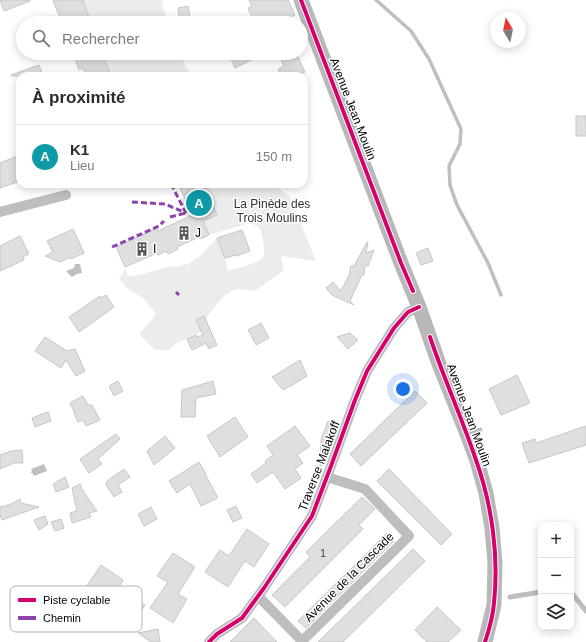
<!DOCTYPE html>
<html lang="fr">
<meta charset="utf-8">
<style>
body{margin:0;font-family:Arial,sans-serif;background:#f2f2f3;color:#2b2b33}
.controls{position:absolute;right:12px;bottom:12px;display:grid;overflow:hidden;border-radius:8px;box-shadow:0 2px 10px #0003}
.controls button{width:36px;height:36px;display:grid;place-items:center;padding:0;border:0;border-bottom:1px solid #e1e1e2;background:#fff;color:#2b2b33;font:20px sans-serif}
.compass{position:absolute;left:490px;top:12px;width:36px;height:36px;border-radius:50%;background:#fff;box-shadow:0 2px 10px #0003;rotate:350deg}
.you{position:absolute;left:403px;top:389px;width:14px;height:14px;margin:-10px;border:3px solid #fff;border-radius:50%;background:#1a73e8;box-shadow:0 0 0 6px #1a73e833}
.badge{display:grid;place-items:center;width:26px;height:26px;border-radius:50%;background:#111827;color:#fff;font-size:13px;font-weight:700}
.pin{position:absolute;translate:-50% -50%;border:2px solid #fff;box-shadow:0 1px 4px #0006}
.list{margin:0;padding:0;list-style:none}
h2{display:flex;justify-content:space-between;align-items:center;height:52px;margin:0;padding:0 16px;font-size:17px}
h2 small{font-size:13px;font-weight:400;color:#7c7c81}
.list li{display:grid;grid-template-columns:26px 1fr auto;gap:12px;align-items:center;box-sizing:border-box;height:64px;padding:0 16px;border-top:1px solid #e1e1e2}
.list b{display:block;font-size:15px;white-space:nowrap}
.list p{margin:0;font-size:13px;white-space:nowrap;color:#7c7c81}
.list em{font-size:13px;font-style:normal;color:#7c7c81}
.icon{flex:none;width:22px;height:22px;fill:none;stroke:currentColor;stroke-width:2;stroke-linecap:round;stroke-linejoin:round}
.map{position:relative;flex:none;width:586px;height:642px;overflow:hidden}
.search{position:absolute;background:#fff;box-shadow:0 2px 10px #0003;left:16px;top:16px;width:292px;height:44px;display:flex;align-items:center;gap:10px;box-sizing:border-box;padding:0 14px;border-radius:22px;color:#7c7c81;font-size:15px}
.panel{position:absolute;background:#fff;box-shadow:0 2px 10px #0003;left:16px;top:72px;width:292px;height:116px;border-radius:12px}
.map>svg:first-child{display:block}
.green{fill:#ececec}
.water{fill:#bfbfbf}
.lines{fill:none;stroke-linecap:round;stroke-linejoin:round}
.stream{stroke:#bfbfbf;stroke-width:3.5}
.building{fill:#dfdfdf;stroke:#c7c7c7}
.lane{stroke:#bebebe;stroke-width:5}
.street{stroke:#bebebe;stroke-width:10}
.secondary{stroke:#b8b8b8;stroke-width:15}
.quiet{stroke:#8e44ad;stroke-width:3;stroke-dasharray:6 3;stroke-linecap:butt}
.cycleway-casing{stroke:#fff;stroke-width:6}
.cycleway{stroke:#d6006c;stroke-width:4}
.labels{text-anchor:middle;stroke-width:3;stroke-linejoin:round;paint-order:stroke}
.number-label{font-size:10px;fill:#383838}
.street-label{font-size:12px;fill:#000;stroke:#fff}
.park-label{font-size:12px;fill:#333;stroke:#fff}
.poi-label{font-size:12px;fill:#000;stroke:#fff;text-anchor:start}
.key{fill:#fff;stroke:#b2b2b2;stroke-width:1}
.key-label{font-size:11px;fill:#000}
</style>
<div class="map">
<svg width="586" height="642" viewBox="0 0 586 642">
<rect width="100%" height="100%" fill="#fff"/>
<path class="green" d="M83,0H162L163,8L169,23H91Z
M102,53H180L185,65L192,76H110Z
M203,184H273L290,197L316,261L281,256L284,270L255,291C249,290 244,289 238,289C226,290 211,310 206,320L208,325L205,330L177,343L168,350H155L139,334L151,321L156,314L144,299L127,288L119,279L125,269L128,276L131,277L172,266L177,267L185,264L187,265L201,255L217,238L225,258L228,271C237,268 258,264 263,257C266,253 262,233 260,229C257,225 253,224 249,223L209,235L203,221Z"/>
<path class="water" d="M75,264H80L82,273L77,274L72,277L66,271L74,268Z
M44,464L47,471L34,476L33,474L31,473L32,471L31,469Z"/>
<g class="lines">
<path class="stream" d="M376,0L411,31L429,59L461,129L460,144L449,166L450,185L457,205L488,263L501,295"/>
</g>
<path class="building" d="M0,0H30V1L4,11Z
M53,0H83L91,23H62Z
M249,0H288L295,15L276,23H254L248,8L252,6Z
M188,6L191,23H182L181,18H179L178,8Z
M73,53H102L111,76H86L83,68L79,70Z
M243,53H265L235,68L231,59Z
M278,53H296L305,72L297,76H281L278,69L284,66Z
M39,65L43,76H12L11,75Z
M576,116H586V136H576Z
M20,155V181L0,188V163Z
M181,184H203L217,215L203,221L209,235L200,239L199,237L177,247L178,249L168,254L167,251L158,255L157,253L125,267L116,247L157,228L158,231L192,215L180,188L182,187Z
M73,229L84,253L71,259L70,257L60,262L45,256L53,252L47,241Z
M242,230L250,251L236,256V255L225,258L217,238Z
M20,236L29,254L23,257L24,260L0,271V246Z
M367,242H368L366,253L374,250L368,266L365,265L364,275H362L350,301L354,305L332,295L326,288L333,282L341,291L349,275L351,266H354Z
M428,248L433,261L421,265L416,253Z
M106,295L114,307L79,332L69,317L100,296L101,298Z
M204,316L217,345L209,349L206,343L192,350L187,339L196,335L197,337L203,335L196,320Z
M261,323L269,338L256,345L248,330Z
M350,333L358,340L348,349L337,337Z
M45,337L67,351L75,349L85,371L76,376L66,360L61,368L35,351Z
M300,360L307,376L291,386H290L283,390L272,377Z
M517,375L530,403L501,415L489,389Z
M118,381L123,391L114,396L109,386Z
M213,381L216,394L196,398L195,417H181L182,390Z
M415,391L427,403L361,466L350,454Z
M83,396L88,405H92L100,420L86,426L83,420L78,422L74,413H75L70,403Z
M48,412L51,421L35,427L32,418Z
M235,417L248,437L220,457L207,436Z
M328,421L337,426L321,466H320L321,440Z
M295,426L310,446L297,455L303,463L295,469L301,478L285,489L273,472L257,483L251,474L266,463L265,461L273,455L267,446Z
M586,426V445L529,463L522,443L535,439L536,443Z
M116,434L120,439L98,459L102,464L89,473L80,459Z
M165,436L175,448L154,465L147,451Z
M22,450L23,463H14L0,469V455L11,451Z
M199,462L206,474H205L218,498L201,506L190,484L177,493L169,481Z
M124,469L130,477L118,485L122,492L114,497L106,485L108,480Z
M389,469L452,534L441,545L377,481Z
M65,477L69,487L56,492L53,484Z
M80,484L83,491L97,511L89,513L91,517L72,523L70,513L77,511L72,488Z
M362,497L375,509L359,525L363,529L285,607L272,595L310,557L306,552Z
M20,499L21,503L39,507L2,520L0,515V507L11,504Z
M236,506L242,518L233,522L227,510Z
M151,507L157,519L144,526L138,514Z
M45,516L48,524L39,530L34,520Z
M61,519L64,528L55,531L51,522Z
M247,529L269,544L254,567L245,561L228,587L205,572L220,550L229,556Z
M387,533L394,541L306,628L298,621Z
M413,549L425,561L343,642H318Z
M173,553L195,567L178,594L187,599L173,623L150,608L168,582L157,576Z
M101,565L123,580L119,587L145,605L130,628L107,612L113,604L86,587Z
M437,607L461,630L448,642H427L415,630Z
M254,618L277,642H230Z
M158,629L160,642H151L138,633Z"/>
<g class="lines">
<path class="lane" d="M468,434L480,430
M571,592L586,611
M510,597L541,592"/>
<path class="street" d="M0,212L66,195
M258,596L302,641L409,536L365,489L327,477
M209,642L217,634L242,618L264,588L312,516L331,466L355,400L367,371L394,328L408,312L419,307"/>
<path class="secondary" d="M301,0L401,263L419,307L439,364L467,434L477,461L486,493L492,528L495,563L494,605L485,642"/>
<path class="quiet" d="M171,184L186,213
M132,202L165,204L186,213
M170,217L186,213
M112,247L159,226L164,221
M176,292L179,295"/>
<defs>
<path id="cycleway" d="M301,0L401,263L413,291
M430,337C444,379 462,418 476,460C492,505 499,556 494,603C493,616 489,630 485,642
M209,642L217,634L242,618L264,588L312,516L331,466L355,400L367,371L394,328L408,312L419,307"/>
</defs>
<use href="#cycleway" class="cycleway-casing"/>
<use href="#cycleway" class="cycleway"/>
</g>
<defs>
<symbol id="building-bare" viewBox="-9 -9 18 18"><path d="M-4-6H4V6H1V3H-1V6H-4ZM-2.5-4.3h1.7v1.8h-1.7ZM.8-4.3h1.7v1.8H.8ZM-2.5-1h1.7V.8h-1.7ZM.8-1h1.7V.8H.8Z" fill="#595959" stroke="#fff" stroke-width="2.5" paint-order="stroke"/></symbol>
</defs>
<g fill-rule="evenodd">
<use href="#building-bare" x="174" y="223" width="20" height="20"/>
<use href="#building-bare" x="132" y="239" width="20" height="20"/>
</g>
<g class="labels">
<g class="number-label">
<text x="323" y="557">1</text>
</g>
<g class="street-label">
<text transform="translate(353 109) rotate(69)" y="4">Avenue Jean Moulin</text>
<text transform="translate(469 415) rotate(70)" y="4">Avenue Jean Moulin</text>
<text transform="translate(319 466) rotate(-69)" y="4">Traverse Malakoff</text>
<text transform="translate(349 577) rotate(-45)" y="4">Avenue de la Cascade</text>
</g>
<g class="park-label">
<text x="272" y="208">La Pinède des<tspan x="272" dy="14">Trois Moulins</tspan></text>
</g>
<g class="poi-label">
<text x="195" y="237">J</text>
<text x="153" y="253">I</text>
</g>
</g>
<rect x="10" y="586" width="132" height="46" rx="6" class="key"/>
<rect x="18" y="598" width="18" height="4" fill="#d6006c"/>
<rect x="18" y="616" width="18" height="4" fill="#8e44ad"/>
<g class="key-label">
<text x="43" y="604">Piste cyclable</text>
<text x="43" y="622">Chemin</text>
</g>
</svg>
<div class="controls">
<button>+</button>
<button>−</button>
<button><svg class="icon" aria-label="layers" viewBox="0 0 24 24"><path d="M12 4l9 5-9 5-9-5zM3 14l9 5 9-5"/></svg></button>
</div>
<svg class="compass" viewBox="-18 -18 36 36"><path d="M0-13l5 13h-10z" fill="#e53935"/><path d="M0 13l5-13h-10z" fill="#7c7c81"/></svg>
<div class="you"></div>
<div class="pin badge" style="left:199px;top:203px;background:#0f9aa8">A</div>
<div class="search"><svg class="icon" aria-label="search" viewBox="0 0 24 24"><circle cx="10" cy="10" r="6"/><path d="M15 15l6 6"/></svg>Rechercher</div>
<section class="panel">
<h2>À proximité<small></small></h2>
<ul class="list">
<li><span class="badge" style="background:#0f9aa8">A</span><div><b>K1</b><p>Lieu</p></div><em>150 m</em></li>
</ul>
</section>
</div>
